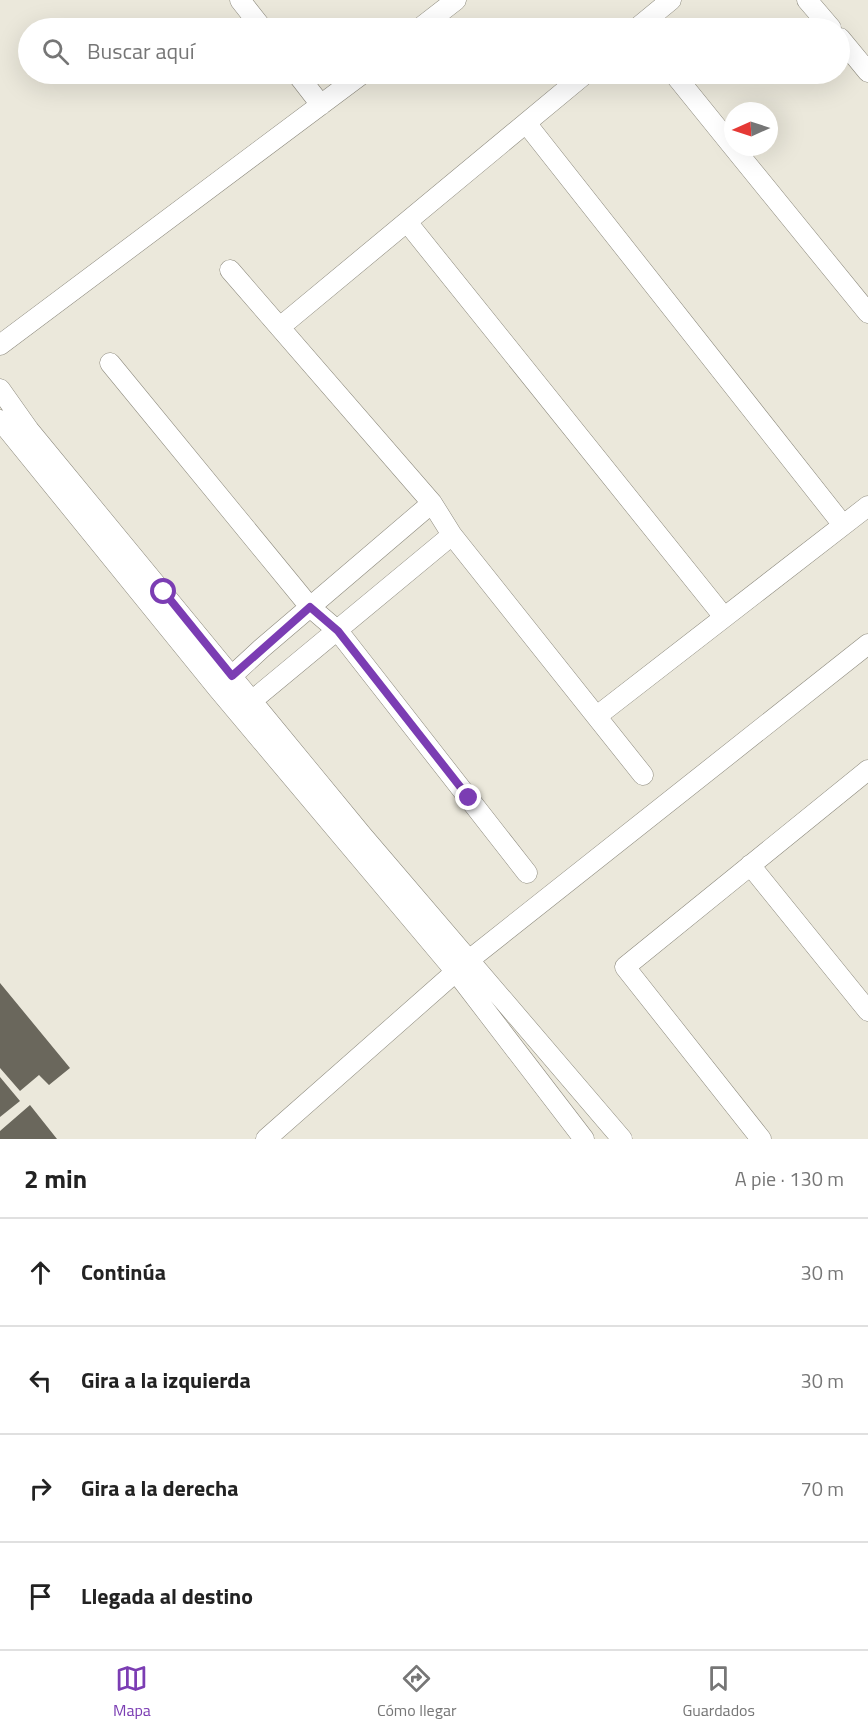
<!DOCTYPE html>
<html lang="es">
<meta charset="utf-8">
<style>
body{margin:0;font-family:"Titillium Web",sans-serif;background:#f6f6f6;color:#222}
.compass{position:absolute;left:724px;top:102px;width:54px;height:54px;border-radius:50%;background:#fff;box-shadow:0 6px 24px #0002;rotate:267deg}
.stop{position:absolute;width:18px;height:18px;margin:-14px;border:4px solid #7b3db3;border-radius:50%;background:#fff}
.stop.end{background:#7b3db3;border-color:#fff;box-shadow:0 2px 6px #0008}
.list{margin:0;padding:0;list-style:none}
h2{display:flex;justify-content:space-between;align-items:center;height:78px;margin:0;padding:0 24px;font-size:26px}
h2 small{font-size:20px;font-weight:400;color:#767676}
.list li{display:grid;grid-template-columns:39px 1fr auto;gap:18px;align-items:center;box-sizing:border-box;height:108px;padding:0 24px;border-top:2px solid #e0e0e0}
.list b{display:block;font-size:22px;white-space:nowrap}
.list em{font-size:20px;font-style:normal;color:#767676}
.icon{flex:none;width:33px;height:33px;fill:none;stroke:currentColor;stroke-width:2;stroke-linecap:round;stroke-linejoin:round}
.map{position:relative;flex:none;width:868px;height:1139px;overflow:hidden}
.search{position:absolute;background:#fff;box-shadow:0 6px 24px #0002;left:18px;right:18px;top:18px;height:66px;display:flex;align-items:center;gap:15px;box-sizing:border-box;padding:0 21px;border-radius:33px;color:#767676;font-size:22px}
.sheet{height:510px;background:#fff}
nav{display:flex;justify-content:space-around;align-items:center;box-sizing:border-box;height:84px;border-top:2px solid #e0e0e0;background:#fff;font-size:16px;color:#767676}
nav a{display:grid;justify-items:center;gap:3px}
nav .on{color:#7b3db3}
.map>svg:first-child{display:block}
.building{fill:#6a675c}
.lines{fill:none;stroke-linecap:round;stroke-linejoin:round}
.street-casing{stroke:#8c897d;stroke-width:21}
.street{stroke:#fff;stroke-width:20}
.route{stroke:#7b3db3;stroke-width:8}
</style>
<div class="map">
<svg width="868" height="1139" viewBox="0 0 868 1139">
<rect width="100%" height="100%" fill="#ebe8db"/>
<path class="building" d="M0,983L70,1068L49,1085L39,1075L20,1091L0,1068Z
M0,1077L20,1101L0,1117Z
M30,1105L57,1139H0V1131Z"/>
<g class="lines">
<defs>
<path id="street" d="M240,0L262,28
M807,0L831,28
M420,28L456,0
M637,28L671,0
M840,38L868,72
M297,74L321,105
M674,74L733,147
M526,123L843,525
M733,147L868,313
M407,222L724,617
M230,270L432,503L452,535L643,775
M280,327L585,74
M0,345L362,74
M110,363L310,607L338,631L527,873
M0,389L29,430L362,835L622,1139
M0,420L218,689L456,972L584,1139
M222,685L262,648L432,503
M242,709L452,535
M597,716L868,506
M750,865L868,1011
M266,1139L469,960L868,644
M761,1139L625,967L868,770"/>
</defs>
<use href="#street" class="street-casing"/>
<use href="#street" class="street"/>
</g>
<g class="lines">
<path class="route" d="M164,592L232,676L310,607L338,631L469,798"/>
</g>
</svg>
<svg class="compass" viewBox="-18 -18 36 36"><path d="M0-13l5 13h-10z" fill="#e53935"/><path d="M0 13l5-13h-10z" fill="#767676"/></svg>
<div class="stop" style="left:164px;top:592px"></div>
<div class="stop end" style="left:469px;top:798px"></div>
<div class="search"><svg class="icon" aria-label="search" viewBox="0 0 24 24"><circle cx="10" cy="10" r="6"/><path d="M15 15l6 6"/></svg>Buscar aquí</div>
</div>
<section class="sheet">
<h2>2 min<small>A pie · 130 m</small></h2>
<ul class="list">
<li><svg class="icon" aria-label="ahead" viewBox="0 0 24 24"><path d="M12 20V5M6 11l6-6 6 6"/></svg><div><b>Continúa</b></div><em>30 m</em></li>
<li><svg class="icon" aria-label="left" viewBox="0 0 24 24"><path d="M17 20v-9H6M10 6l-5 5 5 5"/></svg><div><b>Gira a la izquierda</b></div><em>30 m</em></li>
<li><svg class="icon" aria-label="right" viewBox="0 0 24 24"><path d="M7 20v-9h11M14 6l5 5-5 5"/></svg><div><b>Gira a la derecha</b></div><em>70 m</em></li>
<li><svg class="icon" aria-label="arrive" viewBox="0 0 24 24"><path d="M6 21V4h12l-3 4 3 4H6"/></svg><div><b>Llegada al destino</b></div></li>
</ul>
</section>
<nav>
<a class="on"><svg class="icon" aria-label="map" viewBox="0 0 24 24"><path d="M3 6l6-2 6 2 6-2v14l-6 2-6-2-6 2zM9 4v14M15 6v14"/></svg>Mapa</a>
<a><svg class="icon" aria-label="directions" viewBox="0 0 24 24"><path d="M12 3l9 9-9 9-9-9zM9 14v-3h6M13 9l2 2-2 2"/></svg>Cómo llegar</a>
<a><svg class="icon" aria-label="saved" viewBox="0 0 24 24"><path d="M7 4h10v16l-5-4-5 4z"/></svg>Guardados</a>
</nav>
